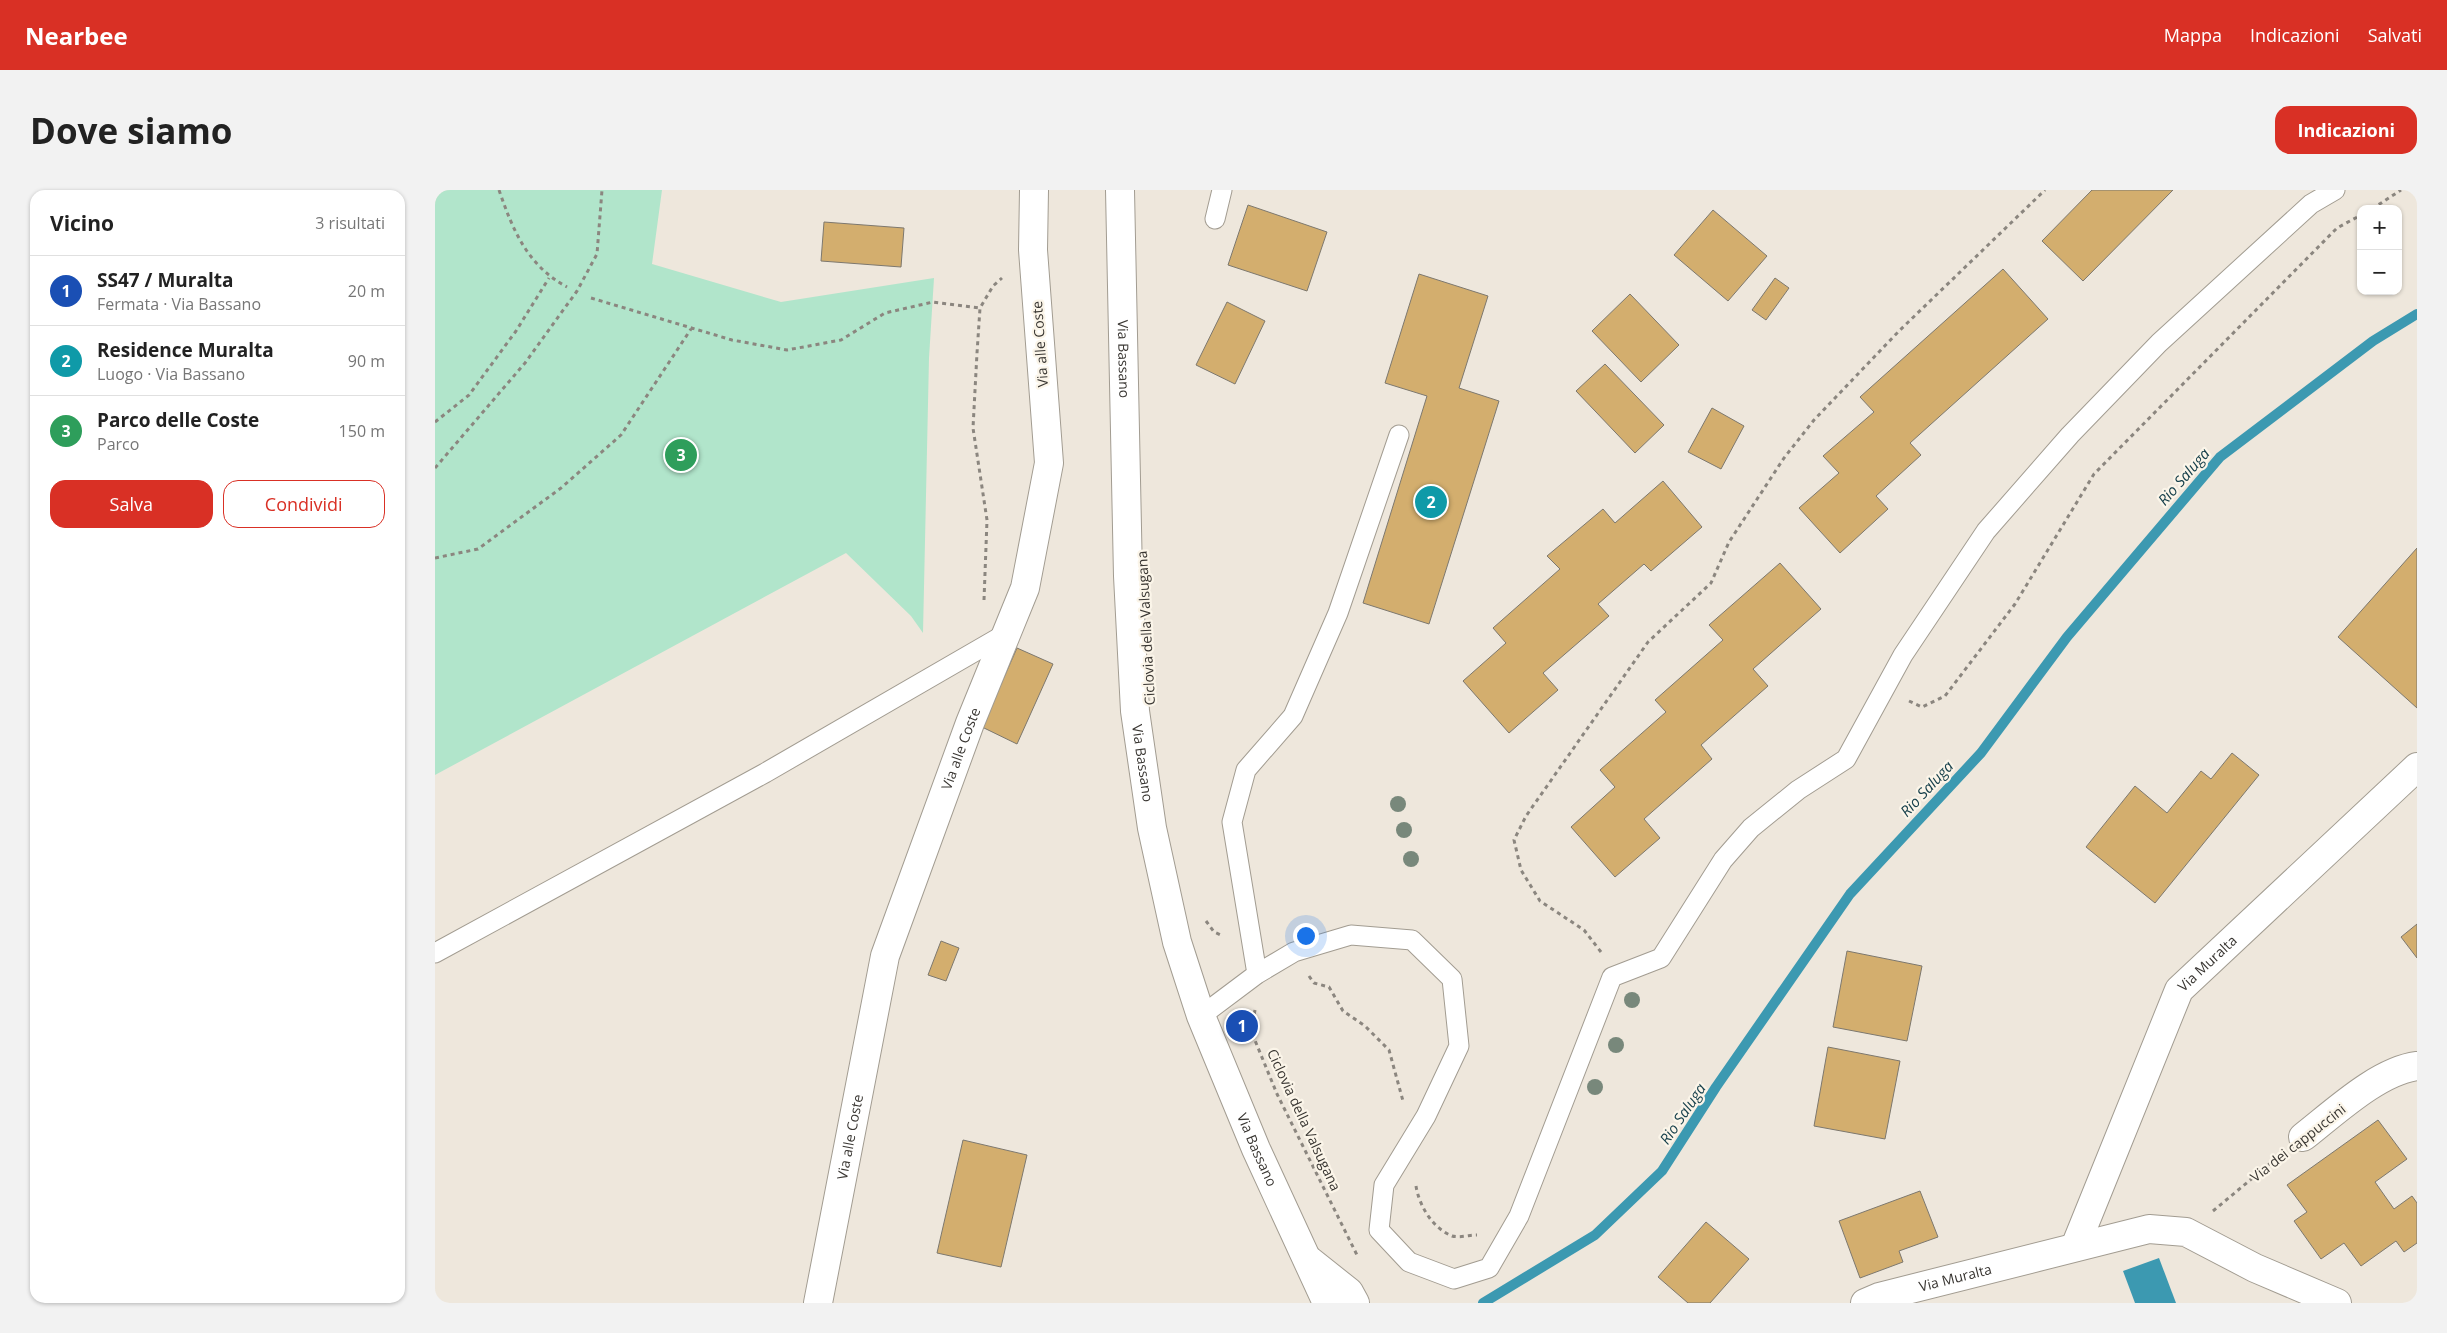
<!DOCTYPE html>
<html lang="it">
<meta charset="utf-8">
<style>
body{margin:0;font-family:"Open Sans",sans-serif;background:#f2f2f2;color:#222}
.controls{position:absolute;right:15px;top:15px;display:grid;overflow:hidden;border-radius:10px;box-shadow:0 1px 4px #0004}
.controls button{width:45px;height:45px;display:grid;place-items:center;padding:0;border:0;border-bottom:1px solid #e0e0e0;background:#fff;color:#222;font:25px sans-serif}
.you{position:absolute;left:870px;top:745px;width:18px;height:18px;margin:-12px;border:4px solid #fff;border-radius:50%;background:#1a73e8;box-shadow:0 0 0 8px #1a73e833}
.badge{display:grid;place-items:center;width:32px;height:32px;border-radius:50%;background:#d93025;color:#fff;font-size:16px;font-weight:700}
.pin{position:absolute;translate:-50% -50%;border:2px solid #fff;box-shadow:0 1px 5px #0006}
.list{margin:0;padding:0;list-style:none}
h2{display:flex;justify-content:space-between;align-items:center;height:65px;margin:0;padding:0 20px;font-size:21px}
h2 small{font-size:16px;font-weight:400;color:#767676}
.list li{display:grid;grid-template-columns:32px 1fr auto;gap:15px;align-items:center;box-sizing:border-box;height:70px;padding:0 20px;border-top:1px solid #e0e0e0}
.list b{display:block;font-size:19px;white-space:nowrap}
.list p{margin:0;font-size:16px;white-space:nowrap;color:#767676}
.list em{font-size:16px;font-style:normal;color:#767676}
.actions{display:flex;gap:10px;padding:15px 20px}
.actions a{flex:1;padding:11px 0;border:1px solid #d93025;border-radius:15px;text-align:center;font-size:18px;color:#d93025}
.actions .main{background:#d93025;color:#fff}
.map{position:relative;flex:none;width:1982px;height:1113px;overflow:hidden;border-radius:15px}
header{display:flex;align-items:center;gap:30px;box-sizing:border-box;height:70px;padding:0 25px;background:#d93025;color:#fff}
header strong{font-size:24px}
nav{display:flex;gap:28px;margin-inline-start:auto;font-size:18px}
.intro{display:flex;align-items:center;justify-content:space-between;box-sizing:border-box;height:120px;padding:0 30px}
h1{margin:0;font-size:35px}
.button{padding:12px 22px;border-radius:15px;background:#d93025;color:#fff;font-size:18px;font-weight:700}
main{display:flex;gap:30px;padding:0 30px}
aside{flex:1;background:#fff;border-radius:15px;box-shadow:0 1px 4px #0004}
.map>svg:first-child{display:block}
.green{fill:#b1e5cb}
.water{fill:#3c99b1}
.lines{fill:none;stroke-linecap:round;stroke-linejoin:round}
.stream{stroke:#3c99b1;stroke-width:10}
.building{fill:#d3ae6e;stroke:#7d786e}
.lane-casing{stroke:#a29c91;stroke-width:21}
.street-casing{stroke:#a29c91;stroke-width:30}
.secondary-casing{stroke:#a29c91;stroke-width:30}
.path{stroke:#8b867f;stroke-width:3;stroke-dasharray:4 4;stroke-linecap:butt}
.lane{stroke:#fff;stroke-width:19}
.street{stroke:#fff;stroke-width:28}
.secondary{stroke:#fff;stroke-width:28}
.tree{fill:#78887b}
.labels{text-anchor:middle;stroke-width:4.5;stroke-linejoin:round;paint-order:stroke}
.street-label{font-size:14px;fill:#393632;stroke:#fbf5e9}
.water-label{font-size:15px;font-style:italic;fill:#18414c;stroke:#fbf5e9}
</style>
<header>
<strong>Nearbee</strong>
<nav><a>Mappa</a><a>Indicazioni</a><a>Salvati</a></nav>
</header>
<div class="intro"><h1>Dove siamo</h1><a class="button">Indicazioni</a></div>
<main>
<aside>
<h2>Vicino<small>3 risultati</small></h2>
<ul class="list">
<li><span class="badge" style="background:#1a4fb4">1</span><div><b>SS47 / Muralta</b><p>Fermata · Via Bassano</p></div><em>20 m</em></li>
<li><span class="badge" style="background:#0f9aa8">2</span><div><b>Residence Muralta</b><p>Luogo · Via Bassano</p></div><em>90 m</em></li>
<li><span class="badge" style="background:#2e9e5b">3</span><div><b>Parco delle Coste</b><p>Parco</p></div><em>150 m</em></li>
</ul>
<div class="actions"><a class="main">Salva</a><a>Condividi</a></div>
</aside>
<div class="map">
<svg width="1982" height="1113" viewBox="0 0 1982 1113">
<rect width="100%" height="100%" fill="#eee7dc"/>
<path class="green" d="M0,0H227L217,74L346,112L499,88L494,168L488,443L476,426L411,363L0,585Z"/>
<path class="water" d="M1724,1068L1741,1113H1700L1688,1081Z"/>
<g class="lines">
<path class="stream" d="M1048,1113L1160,1045L1227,981L1281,897L1415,704L1546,563L1632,447L1785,267L1938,151L1982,124"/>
</g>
<path class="building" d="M1657,0H1738L1648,91L1607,51Z
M813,15L892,42L872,101L793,75Z
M1278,20L1332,66L1293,111L1239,65Z
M389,32L469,38L466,77L386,71Z
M1568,79L1613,129L1475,253L1486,265L1441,306L1453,319L1405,363L1364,318L1404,283L1388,266L1439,222L1425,207Z
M984,84L1053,106L1024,198L1064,211L994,434L928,413L992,206L950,193Z
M1340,88L1354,98L1331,130L1317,120Z
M1195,104L1244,155L1206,192L1157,141Z
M792,112L830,131L800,194L761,175Z
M1170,174L1229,235L1200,263L1141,201Z
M1277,218L1309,236L1286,279L1253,262Z
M1228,291L1267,337L1216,381L1209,374L1163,414L1174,426L1108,483L1123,500L1074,543L1028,491L1071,453L1058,438L1125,379L1112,366L1168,319L1180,333Z
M1982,358V518L1903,447Z
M1345,373L1386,419L1318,479L1333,496L1266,555L1277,569L1209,629L1225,648L1180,687L1136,637L1180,597L1165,580L1231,522L1220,510L1288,450L1274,435Z
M582,458L618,474L582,554L547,537Z
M1797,563L1824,585L1720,713L1651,657L1700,596L1732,623L1766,581L1776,589Z
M1982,734V768L1966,747Z
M506,751L524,758L511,791L493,785Z
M1412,761L1487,776L1472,851L1398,837Z
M1393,857L1465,871L1450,949L1379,936Z
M1943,930L1972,969L1940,992L1959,1019L1977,1006L1982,1013V1053L1969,1062L1961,1051L1926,1076L1909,1053L1886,1069L1859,1031L1872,1022L1852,995Z
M528,950L592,965L566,1077L502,1063Z
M1485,1001L1503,1047L1464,1061L1468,1072L1425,1088L1404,1031Z
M1271,1032L1314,1069L1275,1113H1253L1223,1087Z"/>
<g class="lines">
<defs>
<path id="lane" d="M780,29L787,0
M0,763L330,583L572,443
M822,784L797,632L811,580L858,526L903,423L964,245
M766,826L822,784L859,762L916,745L977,750L1017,789L1024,856L991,926L949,995L944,1040L974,1072L1019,1089L1054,1078L1084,1026L1177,787L1226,768L1288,670L1316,638L1363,600L1411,569L1468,465L1551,341L1635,245L1724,153L1876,14L1900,0"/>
<g id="street">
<path d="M1868,947C1899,923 1943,881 1982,876"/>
<path id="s1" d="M1640,1057L1744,800L1982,577"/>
</g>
<g id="secondary">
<path id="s2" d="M685,0L693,386L700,521L717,638L742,752L766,826L821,959L892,1113"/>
<path d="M875,1071L914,1102L920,1113"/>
<path id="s3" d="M383,1113L450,766L535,533L590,398L614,273L598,60L599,0"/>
<path id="s4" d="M1430,1113L1444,1107L1714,1039L1751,1042L1820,1078L1902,1113"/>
</g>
</defs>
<use href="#lane" class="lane-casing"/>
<use href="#street" class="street-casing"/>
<use href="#secondary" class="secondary-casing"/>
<path class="path" d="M64,0C78,41 93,76 132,97
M1937,19L1966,0
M156,108L297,150L352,160L406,150L450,123L498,112L545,118
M0,232L34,205L81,141L114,88
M0,278L90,173L142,101L162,64L167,0
M0,368L43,359L126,298L186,245L256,139
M549,410L552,330L538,238L542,163L545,118L558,96L567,88
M1474,511L1487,517L1510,506L1580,414L1659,284L1902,38L1926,25
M771,731L779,742L788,746
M1166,762L1149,740L1105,711L1086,680L1079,650L1091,626L1213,452L1276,393L1294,352L1349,268L1379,230L1464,141L1610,0
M874,786L879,793L894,797L908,821L930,836L954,860L968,911
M820,820L817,836L819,848L842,904L923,1067
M981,996C984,1015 997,1038 1017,1046C1024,1048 1035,1045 1042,1045
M1778,1021L1844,966"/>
<use href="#lane" class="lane"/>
<use href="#street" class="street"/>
<use href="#secondary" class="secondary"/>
</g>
<g class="tree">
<circle cx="963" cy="614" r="8"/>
<circle cx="969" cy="640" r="8"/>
<circle cx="976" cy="669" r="8"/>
<circle cx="1197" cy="810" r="8"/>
<circle cx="1181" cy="855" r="8"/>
<circle cx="1160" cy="897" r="8"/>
</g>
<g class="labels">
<g class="street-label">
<text transform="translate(605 154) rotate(-94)" y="5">Via alle Coste</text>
<text dy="5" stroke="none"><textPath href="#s2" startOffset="169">Via Bassano</textPath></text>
<text transform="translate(711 438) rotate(-93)" y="5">Ciclovia della Valsugana</text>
<text dy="5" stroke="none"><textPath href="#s3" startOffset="574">Via alle Coste</textPath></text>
<text dy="5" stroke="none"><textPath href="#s2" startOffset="574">Via Bassano</textPath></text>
<text dy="5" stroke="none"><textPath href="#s1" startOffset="316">Via Muralta</textPath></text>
<text transform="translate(869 930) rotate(65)" y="5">Ciclovia della Valsugana</text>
<text dy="5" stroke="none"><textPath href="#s3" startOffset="169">Via alle Coste</textPath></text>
<text transform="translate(1863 953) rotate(-38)" y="5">Via dei cappuccini</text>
<text dy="5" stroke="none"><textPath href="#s2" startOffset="979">Via Bassano</textPath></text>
<text dy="5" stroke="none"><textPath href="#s4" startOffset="94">Via Muralta</textPath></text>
</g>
<g class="water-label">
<text transform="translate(1749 287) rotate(-49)" y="5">Rio Saluga</text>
<text transform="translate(1492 599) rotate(-47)" y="5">Rio Saluga</text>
<text transform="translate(1248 924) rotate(-56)" y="5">Rio Saluga</text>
</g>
</g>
</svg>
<div class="controls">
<button>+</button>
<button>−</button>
</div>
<div class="you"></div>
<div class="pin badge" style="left:807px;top:836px;background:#1a4fb4">1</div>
<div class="pin badge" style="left:996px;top:312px;background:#0f9aa8">2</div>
<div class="pin badge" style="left:246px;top:265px;background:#2e9e5b">3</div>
</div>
</main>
